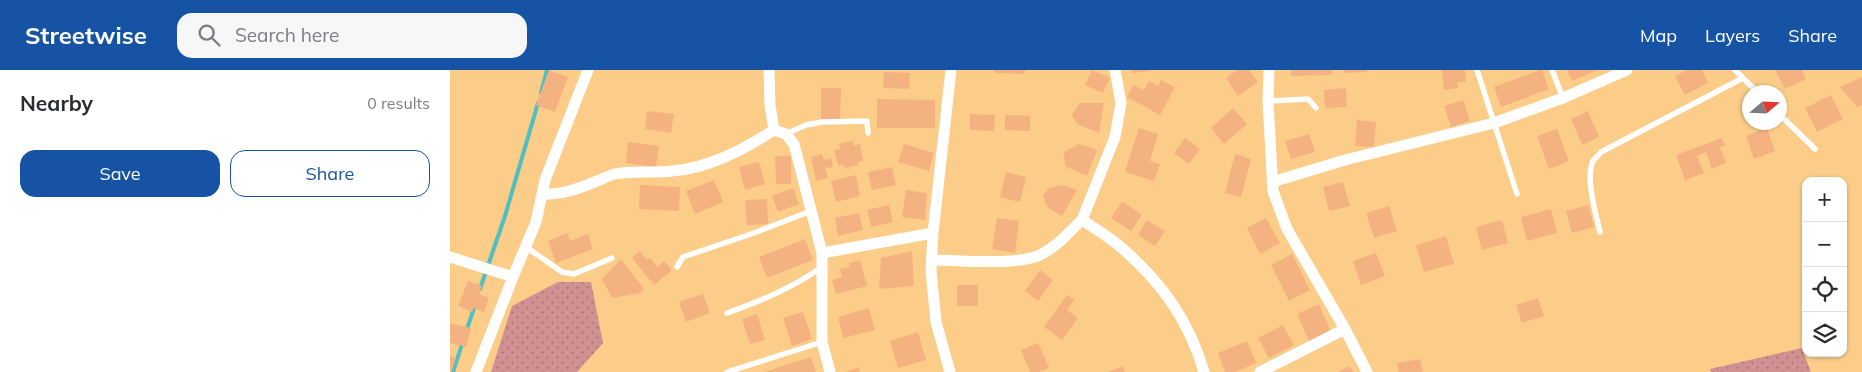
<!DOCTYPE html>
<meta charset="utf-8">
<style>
body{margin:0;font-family:Mulish,sans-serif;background:#f7f7f7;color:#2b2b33}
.controls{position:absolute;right:15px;bottom:15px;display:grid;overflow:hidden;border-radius:10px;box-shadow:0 1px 4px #0004}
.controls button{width:45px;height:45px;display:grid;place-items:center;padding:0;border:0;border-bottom:1px solid #e1e1e2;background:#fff;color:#2b2b33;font:25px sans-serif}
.compass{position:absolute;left:1292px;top:15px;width:45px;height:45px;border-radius:50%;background:#fff;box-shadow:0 1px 4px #0004;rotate:71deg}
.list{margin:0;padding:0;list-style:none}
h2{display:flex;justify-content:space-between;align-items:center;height:65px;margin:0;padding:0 20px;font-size:21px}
h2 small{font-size:16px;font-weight:400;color:#7c7c81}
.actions{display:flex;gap:10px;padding:15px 20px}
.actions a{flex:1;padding:11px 0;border:1px solid #1653a4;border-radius:15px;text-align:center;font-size:18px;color:#1653a4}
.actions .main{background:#1653a4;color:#fff}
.icon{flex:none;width:28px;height:28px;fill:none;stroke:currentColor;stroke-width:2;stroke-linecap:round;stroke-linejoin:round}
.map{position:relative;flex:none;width:1412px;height:302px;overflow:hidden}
header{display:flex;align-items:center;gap:30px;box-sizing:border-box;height:70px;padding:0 25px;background:#1653a4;color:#fff}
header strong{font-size:24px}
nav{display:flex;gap:28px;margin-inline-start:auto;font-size:18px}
.search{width:350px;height:45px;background:#f7f7f7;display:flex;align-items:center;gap:12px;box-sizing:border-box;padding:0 18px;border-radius:15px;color:#7c7c81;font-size:19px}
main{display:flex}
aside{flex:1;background:#fff}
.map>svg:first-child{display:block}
.grass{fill:url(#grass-dots)}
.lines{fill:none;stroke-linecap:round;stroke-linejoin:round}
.stream{stroke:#4fbfc2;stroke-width:4}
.building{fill:#f4b280}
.lane{stroke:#fff;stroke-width:5.5}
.street{stroke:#fff;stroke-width:11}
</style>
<header>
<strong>Streetwise</strong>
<div class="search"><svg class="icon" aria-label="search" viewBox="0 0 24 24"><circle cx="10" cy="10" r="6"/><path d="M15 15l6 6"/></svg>Search here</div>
<nav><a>Map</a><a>Layers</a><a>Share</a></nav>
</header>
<main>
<aside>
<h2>Nearby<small>0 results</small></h2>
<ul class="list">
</ul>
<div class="actions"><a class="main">Save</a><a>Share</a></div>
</aside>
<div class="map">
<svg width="1412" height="302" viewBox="0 0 1412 302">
<defs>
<pattern id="grass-dots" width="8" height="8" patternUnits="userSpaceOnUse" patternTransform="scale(1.25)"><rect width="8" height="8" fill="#d19091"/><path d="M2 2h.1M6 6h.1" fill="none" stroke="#ab7675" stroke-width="1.8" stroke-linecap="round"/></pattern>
</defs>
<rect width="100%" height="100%" fill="#fbcd88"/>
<path class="grass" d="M108,212H141L153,273L127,302H41L62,236Z
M1352,278L1361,302H1261L1260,299Z"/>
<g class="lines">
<path class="stream" d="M91,23L97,0
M30,219L55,146L88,33
M16,262L25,235
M3,302L13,271"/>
</g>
<path class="building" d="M99,0L118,7L105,42L86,35Z
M544,0H576L573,4L545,3Z
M642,0L660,8L653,23L635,15Z
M681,0H701V1L682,3Z
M787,0H799L808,12L788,26L776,8Z
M841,0H882V5L841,6Z
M894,0H917V2L894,3Z
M992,0H1015L1016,12H1007L1008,18L994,20Z
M1089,0H1092L1099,19L1051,37L1044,17Z
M1117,0H1147L1122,11Z
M1237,0H1252L1258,13L1235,25L1225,6Z
M1325,0H1352L1356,9L1335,19Z
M434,2L460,3L459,19L433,18Z
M1412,7V35L1408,38L1390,17Z
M711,10L725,17L710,45L677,27L683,15L694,20L699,11L708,16Z
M371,18H391L390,49H371Z
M896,18L897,37L875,38L874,20Z
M1381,25L1393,49L1367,62L1355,38Z
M427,29L485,30V58H427Z
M1013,30L1020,51L1001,57L994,36Z
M630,33H654L649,63L627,54L622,45Z
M783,38L797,54L774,74L761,58Z
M197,41L224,44L221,63L195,59Z
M1138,41L1149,67L1132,75L1121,49Z
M520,44L545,45L544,61L520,60Z
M555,45L580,46V61L555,60Z
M907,50L926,52L924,77L905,76Z
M689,58L708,64L700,91L710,94L704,111L675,102Z
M1317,58L1325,81L1304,89L1296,66Z
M1107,59L1119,91L1099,99L1087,66Z
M859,64L865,82L841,89L835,71Z
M735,68L750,79L739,94L724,83Z
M1272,68L1275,75L1270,77L1276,93L1262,99L1256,82L1247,86L1254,103L1235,110L1226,85Z
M403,71L404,76L410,74L413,91L408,92V95L395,98L394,95L388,96L384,80L390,79L389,74Z
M178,72L209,76L206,97L176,93Z
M454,74L484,83L479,101L448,92Z
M629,74L647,80L637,106L615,96L614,82Z
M372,84L374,90L381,88L383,97L375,98L378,108L366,111L361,87Z
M785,84L801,89L791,127L775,123Z
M325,86H341V114H326Z
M309,92L315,114L295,120L289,97Z
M442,97L446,115L422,120L418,102Z
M556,102L576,107L570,132L550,127Z
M406,105L410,126L386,132L381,111Z
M264,110L273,132L245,144L236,121Z
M893,112L900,136L879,141L873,117Z
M190,115L230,117L229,141L189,139Z
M612,115L627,120L612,146L598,138L593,126L599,118Z
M343,118L349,134L328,142L322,126Z
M456,120L477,123L475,150L452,147Z
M317,129L318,154L297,155L295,130Z
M672,131L692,145L681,161L661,148Z
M439,135L443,152L421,157L417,140Z
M1138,135L1144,157L1122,163L1116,141Z
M939,136L947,161L924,168L916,143Z
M1101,139L1107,163L1077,171L1071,147Z
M409,143L413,160L388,166L385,148Z
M547,148L569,151L565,183L542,179Z
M816,148L830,173L810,184L797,158Z
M697,150L715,161L705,176L688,165Z
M1052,150L1058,173L1032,180L1026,157Z
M117,163L120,171L138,164L143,179L106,193L98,171Z
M996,166L1004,194L974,202L966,175Z
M355,169L363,190L317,208L309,187Z
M190,181L197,190L200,188L207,197L214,191L222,200L204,215L182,188Z
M462,181L464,216L429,219L431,188Z
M926,183L935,206L911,215L903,191Z
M842,184L860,220L839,231L821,195Z
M171,189L194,219L190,223L162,228L152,209Z
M410,190L417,216L386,224L382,210L392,207L390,199L400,197L399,193Z
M590,200L603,210L588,231L575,221Z
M18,211L32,216L29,224L39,228L34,242L24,238L22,242L8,236Z
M507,215H528V236H507Z
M253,224L260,243L236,252L229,232Z
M617,225L624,230L617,240L628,248L612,270L594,257Z
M1088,228L1094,246L1072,253L1066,235Z
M869,234L881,262L859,271L847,244Z
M419,238L425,260L393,268L388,247Z
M353,242L362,269L342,276L333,248Z
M307,244L315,270L300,274L292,249Z
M0,253L21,258L16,277L0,273Z
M833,255L844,275L819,288L808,268Z
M468,262L476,290L448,298L440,271Z
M797,271L806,293L785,302H775L768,283Z
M588,273L599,298L589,302H580L571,280Z
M0,286L6,288L2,301H0Z
M361,287L366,302H314Z
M970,289L973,302H949L947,293Z
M673,296L675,302H658Z
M900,296L903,302H887Z
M409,297L410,302H395Z"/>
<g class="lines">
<path class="lane" d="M1027,0L1067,124
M1102,0L1113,28
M1285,0L1307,22
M818,31L858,29L866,38
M1330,45L1365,79
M336,64L356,55L372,52L417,51L418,63
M1150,162C1146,144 1135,108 1143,91C1145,88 1149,85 1151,82L1293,8
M76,177L112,202L124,204L162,188
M227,197L233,187L304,163L361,141
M277,243C313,230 340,219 372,197
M277,302L372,272"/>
<path class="street" d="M319,0L320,35L324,60L336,64L344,74L372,183V272L380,302
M819,0L818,31L823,121L837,159L895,259L917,302
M822,112L895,90L1044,53L1113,28L1177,0
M92,124C117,126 141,113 164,104C183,101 203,103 222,101C259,98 293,80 324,60
M632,150L665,67L671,33L665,0
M372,183L483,163
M0,187L63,207
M482,190C510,190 566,196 590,185C607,177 619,162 632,150C646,159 661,168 673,179C713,214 739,251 754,302
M26,302L63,207L86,152L95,110L138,0
M500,302L486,252L481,201L483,163L501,0
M810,302L895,259"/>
</g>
</svg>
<div class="controls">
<button>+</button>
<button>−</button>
<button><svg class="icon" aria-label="locate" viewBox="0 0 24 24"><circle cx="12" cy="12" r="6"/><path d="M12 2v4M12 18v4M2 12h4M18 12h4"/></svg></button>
<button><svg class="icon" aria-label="layers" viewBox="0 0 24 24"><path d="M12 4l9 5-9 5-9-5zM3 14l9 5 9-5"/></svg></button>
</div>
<svg class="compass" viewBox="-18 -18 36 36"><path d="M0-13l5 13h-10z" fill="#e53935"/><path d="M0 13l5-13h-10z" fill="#7c7c81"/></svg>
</div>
</main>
